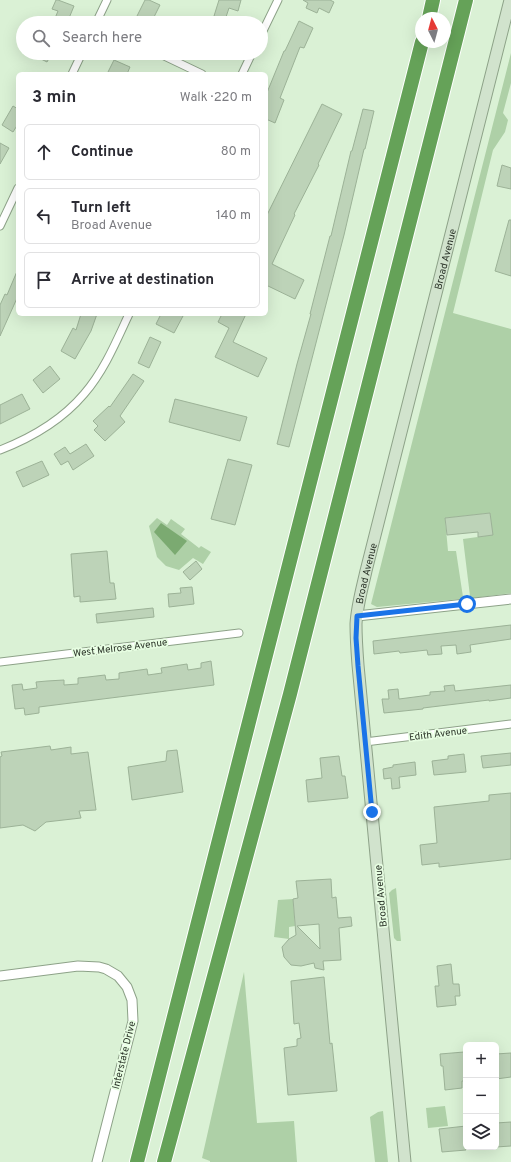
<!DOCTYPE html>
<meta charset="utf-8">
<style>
body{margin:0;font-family:Overpass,sans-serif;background:#f7f7f7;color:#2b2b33}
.controls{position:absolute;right:12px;bottom:12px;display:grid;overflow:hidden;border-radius:6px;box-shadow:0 4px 16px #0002}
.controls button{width:36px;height:36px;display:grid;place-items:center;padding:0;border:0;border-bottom:1px solid #e1e1e2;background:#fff;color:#2b2b33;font:20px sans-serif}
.compass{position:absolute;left:415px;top:12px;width:36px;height:36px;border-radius:50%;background:#fff;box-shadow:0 4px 16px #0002;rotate:354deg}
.stop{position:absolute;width:12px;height:12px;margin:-9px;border:3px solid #1a73e8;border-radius:50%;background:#fff}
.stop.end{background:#1a73e8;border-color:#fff;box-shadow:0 1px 4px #0008}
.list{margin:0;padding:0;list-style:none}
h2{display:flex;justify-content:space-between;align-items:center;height:52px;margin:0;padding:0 16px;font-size:17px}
h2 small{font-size:13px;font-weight:400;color:#7c7c81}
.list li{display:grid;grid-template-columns:26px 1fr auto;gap:12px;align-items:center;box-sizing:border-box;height:56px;margin:0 8px 8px;padding:0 8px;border:1px solid #e1e1e2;border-radius:6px}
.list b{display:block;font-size:15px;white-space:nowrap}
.list p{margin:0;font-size:13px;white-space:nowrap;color:#7c7c81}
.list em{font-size:13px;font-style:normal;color:#7c7c81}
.icon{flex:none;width:22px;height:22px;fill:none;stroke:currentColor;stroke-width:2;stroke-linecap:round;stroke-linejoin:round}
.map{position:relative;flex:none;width:511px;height:1162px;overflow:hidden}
.search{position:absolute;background:#fff;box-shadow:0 4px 16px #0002;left:16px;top:16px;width:252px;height:44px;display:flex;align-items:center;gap:10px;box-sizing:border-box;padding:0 14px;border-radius:22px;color:#7c7c81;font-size:15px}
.panel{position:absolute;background:#fff;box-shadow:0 4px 16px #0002;left:16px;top:72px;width:252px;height:244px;border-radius:6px}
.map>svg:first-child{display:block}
.green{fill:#aed0a7}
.water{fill:#7baa71}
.building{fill:#bdd3b8;stroke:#9cb297;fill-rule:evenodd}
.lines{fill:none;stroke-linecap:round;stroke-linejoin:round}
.minor-casing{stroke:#8da288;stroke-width:9}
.tertiary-casing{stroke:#8da288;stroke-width:11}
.secondary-casing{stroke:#8da288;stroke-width:13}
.motorway-casing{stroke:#fff;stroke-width:16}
.minor{stroke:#fff;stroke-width:7}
.tertiary{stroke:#fff;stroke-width:9}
.secondary{stroke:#d1e3cd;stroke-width:11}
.motorway{stroke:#65a258;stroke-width:14}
.route{stroke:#1a73e8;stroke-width:5}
.labels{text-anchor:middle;stroke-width:3.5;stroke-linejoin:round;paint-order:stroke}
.street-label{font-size:10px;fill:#2c352a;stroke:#e7fee2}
</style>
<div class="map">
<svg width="511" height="1162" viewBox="0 0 511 1162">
<rect width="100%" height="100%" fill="#daf1d5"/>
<path class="green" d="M511,53V83L503,113L508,120L505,132L493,150L453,313L511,329V593L473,598L470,596L463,539L492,535L490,513L445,518L448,551H456L463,597L461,599L377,607L371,604Z
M157,518L167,525L171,519L185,529L181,534L199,548L201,546L211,552L203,564L193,558L179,570L166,566L157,557L149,526Z
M396,888L401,941H397L394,938L389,893L392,890Z
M293,899L295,926L289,927V939L274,937L278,900Z
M244,972L257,1123L294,1121L297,1162H210V1161L202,1158Z
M445,1106L448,1126L428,1128L426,1108Z
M383,1111L388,1162H375L370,1117L378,1112Z"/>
<path class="water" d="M161,523L187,541L175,555L154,532Z"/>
<path class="building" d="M56,0H58L74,6L67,23H53L58,11L52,9Z
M145,0H149L160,5L151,23H147L136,18Z
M219,0H241L238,11L229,8L225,20L214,16Z
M303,0H330L334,2L329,13L319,8L317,13L306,8L308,3Z
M299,21L313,28L304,48L300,47L280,98L284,100L275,123L266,119V95L284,51H285Z
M29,53H52L47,62Z
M114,60L130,67L127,74H107Z
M322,104L342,114L318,164L319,165L294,214L295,215L272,264L304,280L295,299L266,285V217Z
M13,106L18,109V124L13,132L2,125Z
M363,109L374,111L365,149H364L344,235L289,447L277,444L297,364L311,314H310L330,236H331L351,151H352Z
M0,143L9,148L0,164Z
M502,165L511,168V189L497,186Z
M509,220H511V276L495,271Z
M18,269V296L0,336V305L5,294L7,295Z
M81,314H97L91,331L75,359L61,351L73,328L76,330Z
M161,314H179L183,316L174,333L156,324Z
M222,314H246L233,342L267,358L258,377L215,357L229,328L218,322Z
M150,337L161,342L149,368L138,363Z
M50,366L60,379L43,393L33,380Z
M133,374L144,381L120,416L125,422L105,441L94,430L98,426L93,421L109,406L110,407Z
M22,394L30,409L0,424V405Z
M175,399L247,417L240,441L169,422Z
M86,444L94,456L73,470L68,461L61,465L54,454L65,447L70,454Z
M228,459L252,465L235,525L211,519Z
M42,461L49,475L23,487L16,472Z
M490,513L493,535L478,537V532L447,535L445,518Z
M107,551L110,583H114L116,599L80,602V596L74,597L71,554Z
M196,561L202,569L190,580L183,572Z
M192,587L194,604L169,607L168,594L181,593L180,588Z
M153,608L154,617L97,623L96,614Z
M511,625V639L470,645L471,652L457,654L456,645L441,646L442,654L428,655L427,650L400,653L399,651L374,654L373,641Z
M211,661L214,685L39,707V713L25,715L24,708L15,709L12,685L22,684L23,690L37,688L36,682L47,681L64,680V685L78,684V678L88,677L105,675L106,680L119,679V673L147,669L148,675L162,673L161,668L187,664L188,670L201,668V663Z
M454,685L455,691L511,685V698L489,701V700L423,708V709L384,713L382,699H389L388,690L398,689L399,699L430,695V692L445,691L444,686Z
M50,746L51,750L71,747V754L88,752L96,810L79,811L81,818L46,822L35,831L23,825L0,828V757L2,756L1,752Z
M177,750L183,792L132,800L128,767L166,761L167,751Z
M511,753V765L483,768L481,756Z
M464,754L466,772L434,775L432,761L448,759V756Z
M339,756L342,776H345L348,798L308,802L306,780L322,778L320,758Z
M415,762L416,775L399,777L400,788L392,789L391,778L384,779L383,769L393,767V765Z
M511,793V859L439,867V863L422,865L420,845L437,843L434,807L489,801V795Z
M331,879L332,898L336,897L338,918L351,917L352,926L339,928L341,960L323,961L324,970L315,968L314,963L301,966L291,965L284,957L282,947L289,939L296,935L293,899L298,898L296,881ZM319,924L320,949L297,926Z
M451,964L453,984H459L460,996H455L456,1005L437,1007L435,986H439L437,966Z
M324,977L330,1044L332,1043L337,1091L288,1095L284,1048L297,1046V1039L301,1038L299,1023L294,1024L291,981Z
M464,1052V1057H466V1081H462V1088L445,1090L443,1066H441L440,1054Z
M511,1053V1077L496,1079V1054Z
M511,1122V1146L496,1147V1123Z
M466,1126V1150L442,1152L439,1129Z"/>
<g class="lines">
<defs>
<path id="minor" d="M96,23L107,0
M261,35L278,0
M158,53L202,74
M72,74L82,53
M242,74L252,53
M0,226L18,188
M0,450C31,438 62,420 84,394C104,371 116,342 129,314
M0,662L239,633
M365,742L511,724"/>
<path id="tertiary" d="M357,616L511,599
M0,976L78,966L99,967L106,969L118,976L127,987L132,1000L133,1021L97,1162"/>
<g id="secondary">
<path id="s1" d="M405,1162L358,665C357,652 356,638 356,624C357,606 362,589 366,571L510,0"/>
</g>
<path id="motorway" d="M429,18L433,0
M137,1162L422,42
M164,1162L290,694L466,0"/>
</defs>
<use href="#minor" class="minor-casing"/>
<use href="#tertiary" class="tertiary-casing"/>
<use href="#secondary" class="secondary-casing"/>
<use href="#motorway" class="motorway-casing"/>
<use href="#minor" class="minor"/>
<use href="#tertiary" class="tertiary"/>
<use href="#secondary" class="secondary"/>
<use href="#motorway" class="motorway"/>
</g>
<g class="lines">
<path class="route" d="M372,812L358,666L356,638L357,616L467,604"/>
</g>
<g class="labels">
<g class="street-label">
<text dy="4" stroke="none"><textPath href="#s1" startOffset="916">Broad Avenue</textPath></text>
<text dy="4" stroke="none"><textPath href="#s1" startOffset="592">Broad Avenue</textPath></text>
<text transform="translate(120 647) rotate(-7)" y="4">West Melrose Avenue</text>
<text transform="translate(438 733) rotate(-7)" y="4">Edith Avenue</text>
<text transform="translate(380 896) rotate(-95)" y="4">Broad Avenue</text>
<text transform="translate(123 1055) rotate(-76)" y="4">Interstate Drive</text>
</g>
</g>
</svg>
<div class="controls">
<button>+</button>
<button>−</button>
<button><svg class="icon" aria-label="layers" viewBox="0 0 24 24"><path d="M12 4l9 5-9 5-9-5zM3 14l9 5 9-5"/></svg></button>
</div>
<svg class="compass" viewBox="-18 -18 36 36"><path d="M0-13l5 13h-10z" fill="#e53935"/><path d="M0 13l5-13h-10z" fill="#7c7c81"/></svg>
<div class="stop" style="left:467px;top:604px"></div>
<div class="stop end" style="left:372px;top:812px"></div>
<div class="search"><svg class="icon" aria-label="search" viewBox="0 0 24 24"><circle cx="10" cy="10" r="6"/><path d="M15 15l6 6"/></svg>Search here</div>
<section class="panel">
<h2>3 min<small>Walk · 220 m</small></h2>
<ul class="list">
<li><svg class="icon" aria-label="ahead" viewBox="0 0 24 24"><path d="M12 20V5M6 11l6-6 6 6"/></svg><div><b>Continue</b></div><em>80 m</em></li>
<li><svg class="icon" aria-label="left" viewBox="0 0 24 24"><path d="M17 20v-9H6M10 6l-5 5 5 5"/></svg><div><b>Turn left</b><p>Broad Avenue</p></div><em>140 m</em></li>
<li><svg class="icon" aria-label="arrive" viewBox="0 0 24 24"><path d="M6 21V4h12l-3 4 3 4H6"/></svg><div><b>Arrive at destination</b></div></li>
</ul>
</section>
</div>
